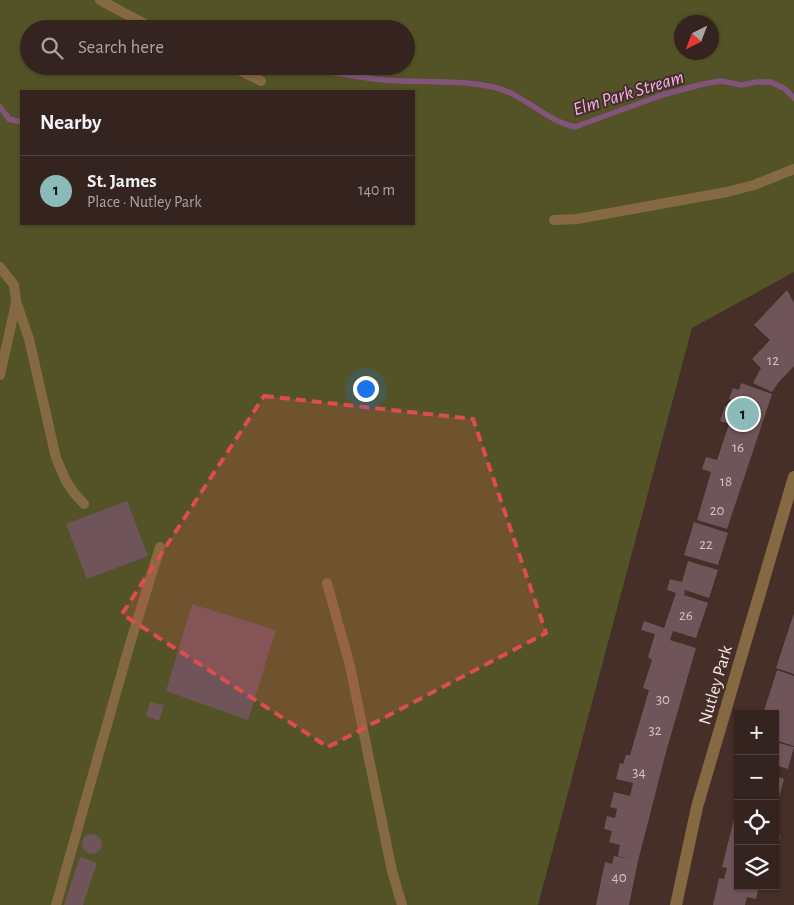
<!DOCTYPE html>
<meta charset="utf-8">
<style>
body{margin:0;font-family:"Alegreya Sans",sans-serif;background:#3c2b27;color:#f1f3f6}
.controls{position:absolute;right:15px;bottom:15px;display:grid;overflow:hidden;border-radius:0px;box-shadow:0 1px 4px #0004}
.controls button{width:45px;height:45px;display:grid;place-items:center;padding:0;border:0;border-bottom:1px solid #4e403c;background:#34231e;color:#f1f3f6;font:25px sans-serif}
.compass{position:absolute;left:674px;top:15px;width:45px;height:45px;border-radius:50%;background:#34231e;box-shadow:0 1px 4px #0004;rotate:222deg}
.you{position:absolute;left:365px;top:388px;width:18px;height:18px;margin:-12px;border:4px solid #fff;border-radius:50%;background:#1a73e8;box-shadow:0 0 0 8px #1a73e833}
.badge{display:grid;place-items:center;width:32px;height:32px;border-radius:50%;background:#8bbbb9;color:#111;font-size:16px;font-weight:700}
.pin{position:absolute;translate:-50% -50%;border:2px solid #fff;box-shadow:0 1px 5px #0006}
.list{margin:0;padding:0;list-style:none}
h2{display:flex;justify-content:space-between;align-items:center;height:65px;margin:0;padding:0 20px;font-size:21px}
h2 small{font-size:16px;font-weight:400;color:#a9a4a4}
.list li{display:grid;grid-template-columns:32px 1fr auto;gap:15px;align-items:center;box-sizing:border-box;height:70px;padding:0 20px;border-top:1px solid #4e403c}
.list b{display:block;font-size:19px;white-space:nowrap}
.list p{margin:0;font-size:16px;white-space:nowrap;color:#a9a4a4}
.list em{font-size:16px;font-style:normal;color:#a9a4a4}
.icon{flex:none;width:28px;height:28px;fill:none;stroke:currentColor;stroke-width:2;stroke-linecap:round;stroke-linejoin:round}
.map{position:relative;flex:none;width:794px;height:905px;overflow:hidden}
.search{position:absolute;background:#34231e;box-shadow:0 1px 4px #0004;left:20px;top:20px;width:395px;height:55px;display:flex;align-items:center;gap:12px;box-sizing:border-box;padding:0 18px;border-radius:28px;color:#a9a4a4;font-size:19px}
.panel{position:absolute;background:#34231e;box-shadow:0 1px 4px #0004;left:20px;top:90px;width:395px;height:135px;border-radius:0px}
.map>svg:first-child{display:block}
.green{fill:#545327;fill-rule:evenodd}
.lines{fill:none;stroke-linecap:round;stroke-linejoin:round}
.stream{stroke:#83547b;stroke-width:5.5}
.building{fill:#6f5559}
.service{stroke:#856943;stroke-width:10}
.minor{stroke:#856943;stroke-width:12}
.marked{fill:#dc4e4d;fill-opacity:0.2;stroke:#dc4e4d;stroke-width:4;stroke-dasharray:10 6;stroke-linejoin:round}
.labels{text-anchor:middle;stroke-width:4;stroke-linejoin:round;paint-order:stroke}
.number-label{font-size:15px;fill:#d4c2c0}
.street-label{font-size:18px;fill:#f6e7e2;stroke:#452f28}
.water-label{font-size:19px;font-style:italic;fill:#f7b0ec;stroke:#452f28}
</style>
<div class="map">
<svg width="794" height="905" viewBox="0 0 794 905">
<rect width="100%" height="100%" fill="#452f28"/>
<path class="green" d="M0,0H794V272L692,328L538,905H0ZM682,22H712V52H682ZM29,29H406V66H29ZM21,91H414V224H21Z"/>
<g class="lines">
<path class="stream" d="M296,72L306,68C332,72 359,78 385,80C421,83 458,79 493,87C523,93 544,120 575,127L662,95L703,84L721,81L742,85L756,82H771L785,89L794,98
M0,107L9,119L21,122"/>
</g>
<path class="building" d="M787,290L794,303V366L778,383L772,392L753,383L761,368L752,359L770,340L754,325Z
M741,383L772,394L727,529L697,520L711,472L702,469L706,457L717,460L729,424L720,421L725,406L732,408L734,401L729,399L733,388L739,390Z
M127,501L148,556L87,579L66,524Z
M694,522L728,533L718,565L684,555Z
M688,561L718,570L709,598L685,590L684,595L708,603L696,638L673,631L670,640L696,648L666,752L638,861L629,905H596L605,862L612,864L614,856L631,859L618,856L620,845L609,842L612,831L604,829L607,816L615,818L617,809L610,807L614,792L630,796L633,783L616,779L620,763L623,764L626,755H630L649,690L643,688L652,660L648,657L655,634L641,630L644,621L664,628L676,593L667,590L670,579L682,582Z
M192,604L276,630L248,720L166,691Z
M794,613V674L776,668Z
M777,670L794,676V746L775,740V714H763Z
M150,702L164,705L159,721L146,716Z
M775,742L794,747L788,769L775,765Z
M775,776L784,779L776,808H775Z
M737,807L738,886H759L756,899L747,897L745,905H713L719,878L724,879L727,868L722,867Z
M82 844a10 10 0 1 1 20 0a10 10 0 1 1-20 0Z
M775,834L780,836L776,853H775Z
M80,857L97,863L83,905H64Z"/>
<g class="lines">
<path class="service" d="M100,0L154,29
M231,66L261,81
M554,220L577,219L727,192L754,185L794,169
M0,267L14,285L16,301L29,339L56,458L66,481L74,493L84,504
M0,375L16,303
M327,583L350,666L392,871L402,905
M56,905L129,647L160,547"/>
<path class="minor" d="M676,905L697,807L794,477"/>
</g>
<path class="marked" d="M264,396L473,419L546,633L328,747L122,614Z"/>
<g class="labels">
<g class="number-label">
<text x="773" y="365">12</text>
<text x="738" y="452">16</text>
<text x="726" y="486">18</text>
<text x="717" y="515">20</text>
<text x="706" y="549">22</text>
<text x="686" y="620">26</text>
<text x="663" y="704">30</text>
<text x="655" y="735">32</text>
<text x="639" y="777">34</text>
<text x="619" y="882">40</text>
</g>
<g class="street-label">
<text transform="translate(715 685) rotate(-74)" y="6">Nutley Park</text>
</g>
<g class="water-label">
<text transform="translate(628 92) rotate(-17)" y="7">Elm Park Stream</text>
</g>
</g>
</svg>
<div class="controls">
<button>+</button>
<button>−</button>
<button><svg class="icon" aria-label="locate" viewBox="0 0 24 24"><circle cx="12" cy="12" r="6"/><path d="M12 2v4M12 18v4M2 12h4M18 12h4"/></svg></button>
<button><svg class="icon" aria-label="layers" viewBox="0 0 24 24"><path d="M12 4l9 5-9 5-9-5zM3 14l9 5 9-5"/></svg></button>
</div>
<svg class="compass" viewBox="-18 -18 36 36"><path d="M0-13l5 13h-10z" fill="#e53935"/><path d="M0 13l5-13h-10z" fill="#a9a4a4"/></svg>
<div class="you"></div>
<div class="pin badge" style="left:743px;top:414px">1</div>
<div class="search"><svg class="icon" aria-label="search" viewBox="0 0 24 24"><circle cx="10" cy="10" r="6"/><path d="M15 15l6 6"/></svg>Search here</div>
<section class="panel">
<h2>Nearby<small></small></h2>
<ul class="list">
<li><span class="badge">1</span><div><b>St. James</b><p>Place · Nutley Park</p></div><em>140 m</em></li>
</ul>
</section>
</div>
